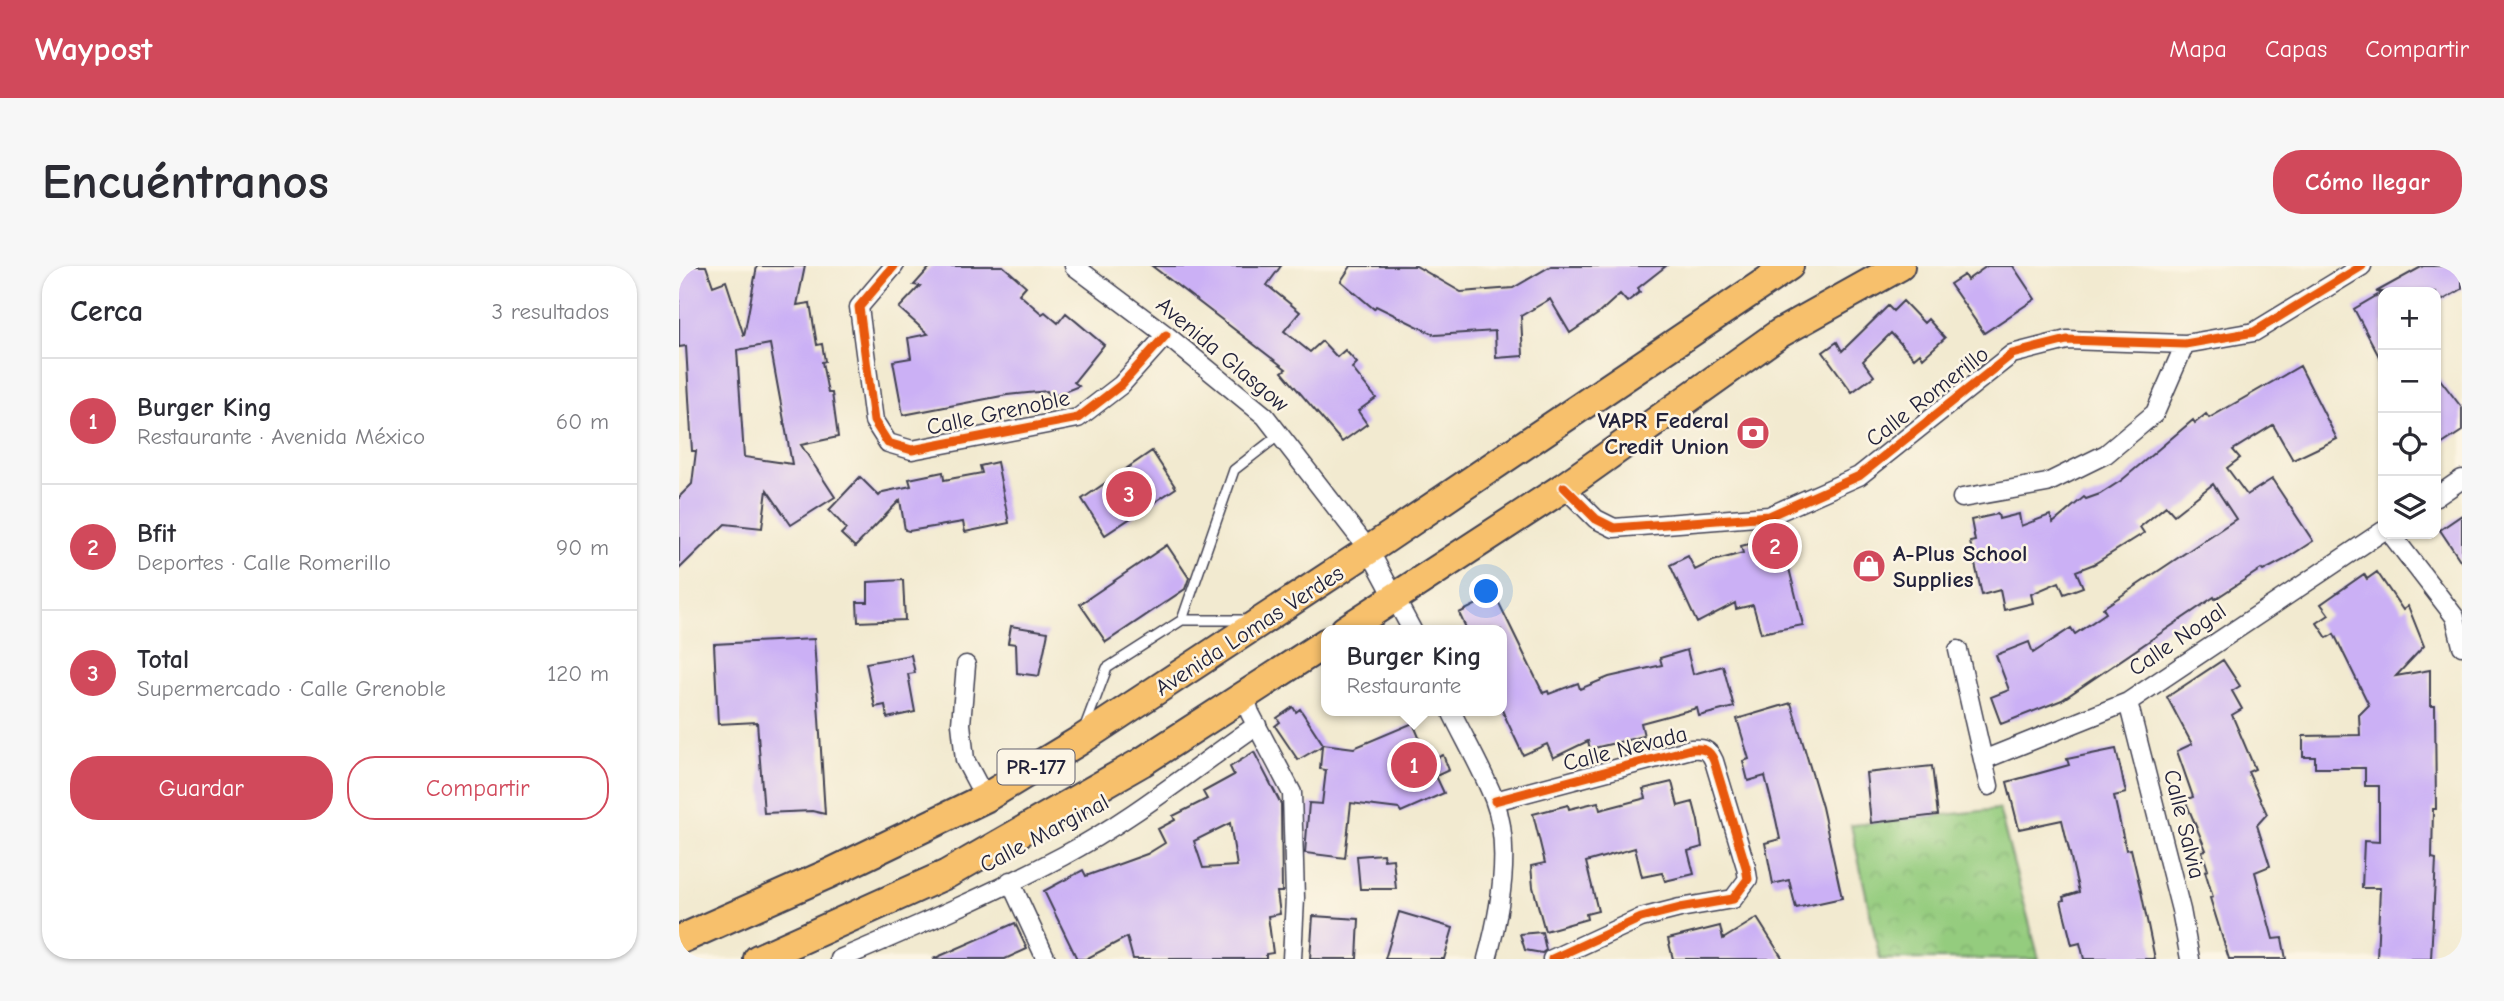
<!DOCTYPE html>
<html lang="es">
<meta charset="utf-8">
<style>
body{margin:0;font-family:"Comic Neue",sans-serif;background:#f7f7f7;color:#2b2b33}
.controls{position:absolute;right:21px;top:21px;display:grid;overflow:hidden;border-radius:14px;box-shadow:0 2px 5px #0004}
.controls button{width:63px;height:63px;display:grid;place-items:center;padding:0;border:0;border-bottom:2px solid #e1e1e2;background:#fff;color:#2b2b33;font:35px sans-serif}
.you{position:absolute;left:808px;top:326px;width:24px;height:24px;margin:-18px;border:5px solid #fff;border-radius:50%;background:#1a73e8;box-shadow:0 0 0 10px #1a73e833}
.badge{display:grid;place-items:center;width:46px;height:46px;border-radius:50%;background:#d1495b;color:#fff;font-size:23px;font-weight:700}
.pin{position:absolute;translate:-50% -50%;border:4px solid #fff;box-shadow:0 2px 7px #0006}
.popup{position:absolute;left:642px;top:359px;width:186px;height:91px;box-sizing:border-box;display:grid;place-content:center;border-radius:14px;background:#fff;filter:drop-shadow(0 2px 5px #0005);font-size:23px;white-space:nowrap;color:#7c7c81}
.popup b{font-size:26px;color:#2b2b33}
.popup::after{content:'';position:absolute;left:50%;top:100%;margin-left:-14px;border:14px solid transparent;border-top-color:#fff}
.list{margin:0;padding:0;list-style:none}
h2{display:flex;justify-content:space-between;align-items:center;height:91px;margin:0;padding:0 28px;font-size:30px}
h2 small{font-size:23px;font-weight:400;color:#7c7c81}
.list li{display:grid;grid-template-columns:46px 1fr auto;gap:21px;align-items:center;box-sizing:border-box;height:126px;padding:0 28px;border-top:2px solid #e1e1e2}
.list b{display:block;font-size:26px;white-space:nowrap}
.list p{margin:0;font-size:23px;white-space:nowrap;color:#7c7c81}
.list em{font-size:23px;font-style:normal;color:#7c7c81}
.actions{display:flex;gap:14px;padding:21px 28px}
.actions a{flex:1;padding:16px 0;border:2px solid #d1495b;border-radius:28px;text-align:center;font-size:24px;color:#d1495b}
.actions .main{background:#d1495b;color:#fff}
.icon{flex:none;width:38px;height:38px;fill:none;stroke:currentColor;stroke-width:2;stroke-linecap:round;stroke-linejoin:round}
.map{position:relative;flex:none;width:1783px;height:693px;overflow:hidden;border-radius:28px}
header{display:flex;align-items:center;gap:42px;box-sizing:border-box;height:98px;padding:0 35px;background:#d1495b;color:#fff}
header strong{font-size:33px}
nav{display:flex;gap:38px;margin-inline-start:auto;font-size:24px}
.intro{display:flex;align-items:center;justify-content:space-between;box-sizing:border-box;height:168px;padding:0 42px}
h1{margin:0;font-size:49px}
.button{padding:18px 32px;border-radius:28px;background:#d1495b;color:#fff;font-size:24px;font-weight:700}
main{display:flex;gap:42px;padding:0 42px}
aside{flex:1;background:#fff;border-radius:28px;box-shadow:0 2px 5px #0004}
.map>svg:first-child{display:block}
.park{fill:url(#park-crowns);stroke:#5b775c;stroke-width:2}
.building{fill:#cbb0f5;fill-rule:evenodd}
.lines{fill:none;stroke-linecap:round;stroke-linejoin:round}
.service-casing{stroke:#414051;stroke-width:12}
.minor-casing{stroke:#414051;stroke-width:21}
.primary-casing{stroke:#414051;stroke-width:32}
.service{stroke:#fff;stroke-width:9}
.minor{stroke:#fff;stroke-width:18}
.primary{stroke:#f7c06c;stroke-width:28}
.cycleway-casing{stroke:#fcf5e5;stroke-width:13}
.cycleway{stroke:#e8590c;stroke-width:9}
.labels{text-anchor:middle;stroke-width:5;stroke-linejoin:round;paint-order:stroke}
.shield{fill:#fcf5e5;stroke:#63616e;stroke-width:2}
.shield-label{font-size:21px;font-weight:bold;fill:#22223b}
.street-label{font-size:23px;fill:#22223b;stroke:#fcf5e5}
.poi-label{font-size:23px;font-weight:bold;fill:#22223b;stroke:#fcf5e5;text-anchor:end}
</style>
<header>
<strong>Waypost</strong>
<nav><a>Mapa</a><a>Capas</a><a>Compartir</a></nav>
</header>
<div class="intro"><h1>Encuéntranos</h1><a class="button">Cómo llegar</a></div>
<main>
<aside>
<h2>Cerca<small>3 resultados</small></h2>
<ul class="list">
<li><span class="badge">1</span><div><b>Burger King</b><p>Restaurante · Avenida México</p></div><em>60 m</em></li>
<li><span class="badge">2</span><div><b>Bfit</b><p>Deportes · Calle Romerillo</p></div><em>90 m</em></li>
<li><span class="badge">3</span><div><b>Total</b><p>Supermercado · Calle Grenoble</p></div><em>120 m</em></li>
</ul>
<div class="actions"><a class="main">Guardar</a><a>Compartir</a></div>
</aside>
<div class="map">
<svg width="1783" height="693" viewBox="0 0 1783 693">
<defs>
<pattern id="park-crowns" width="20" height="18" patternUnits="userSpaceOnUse" patternTransform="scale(1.75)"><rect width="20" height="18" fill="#94cc7e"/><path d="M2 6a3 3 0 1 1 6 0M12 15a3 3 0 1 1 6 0" fill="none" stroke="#7faf6e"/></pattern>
</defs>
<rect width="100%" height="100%" fill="#fcf5e5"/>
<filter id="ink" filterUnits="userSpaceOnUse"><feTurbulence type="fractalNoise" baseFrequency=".0143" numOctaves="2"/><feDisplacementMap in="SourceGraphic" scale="14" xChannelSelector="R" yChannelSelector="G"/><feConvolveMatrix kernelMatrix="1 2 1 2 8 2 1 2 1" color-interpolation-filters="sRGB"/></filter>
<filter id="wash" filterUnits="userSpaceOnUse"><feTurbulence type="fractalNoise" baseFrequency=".00686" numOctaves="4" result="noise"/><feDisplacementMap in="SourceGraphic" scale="28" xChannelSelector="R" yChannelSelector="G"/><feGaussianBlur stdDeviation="1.57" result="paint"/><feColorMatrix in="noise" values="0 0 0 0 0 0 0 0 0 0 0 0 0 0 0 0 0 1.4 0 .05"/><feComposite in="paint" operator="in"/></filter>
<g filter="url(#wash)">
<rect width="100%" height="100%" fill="#f2ead0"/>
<path class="park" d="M1320,543L1360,693H1201L1172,559Z"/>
<g id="blocks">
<path class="building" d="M0,0H27L34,20L47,15L65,70L78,0H126L118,39L131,37L138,79L143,78L146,95L143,96L149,127H153L159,171L122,179L156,231L112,259L88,224L83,262L46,258L0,303V231L13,218L17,185H13L7,80L0,81ZM91,78L99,122L113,198L65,191L58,84Z
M252,0H324L347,20L340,28L363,48L366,46L379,57L387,47L425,79L395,116L400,120L370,132L368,125L328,129L224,149L214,95L232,92L229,72L249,68L220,42L241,20L235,19Z
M473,0H602L588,19L621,46L605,65L631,86L643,75L658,91L666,84L678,97L673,102L697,132L679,145L688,158L663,176L603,106L607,103Z
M672,0H737L782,26L834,22L872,0H987L959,22L961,26L948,36L941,28L919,48L891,67L871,33L842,50L844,90L817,92L816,65L756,69L697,40L695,43L662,15Z
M1308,0H1334L1356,33L1305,67L1271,18L1285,9L1288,14Z
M1744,0H1783V23L1757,38V26H1697Z
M1704,26V98L1675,43Z
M1224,35L1245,57L1249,53L1266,72L1244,92L1241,87L1235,92L1212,67L1184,95L1195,110L1173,126L1144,86L1158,76L1163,85L1209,40L1214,45Z
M1621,100L1658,173L1614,194L1594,159L1554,184L1561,192L1548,202L1568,229L1593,213L1634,275L1605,294L1584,305L1582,303L1536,333L1535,331L1383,434L1322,458L1312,431L1330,424L1317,389L1350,376L1354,387L1392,362L1396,368L1427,347L1424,342L1557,253L1534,218L1495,249L1487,240L1461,261L1465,267L1415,298L1397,305L1404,321L1385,328L1380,316L1352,328L1354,337L1325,344L1321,324L1303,329L1291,276L1296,275L1292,254L1319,248L1320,253L1340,248L1342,260L1371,249L1374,257L1405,231L1407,233L1421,228L1443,214L1514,154L1516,157L1527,148L1530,152Z
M1757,108L1783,142V165L1757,182Z
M473,185L497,222L426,269L403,233Z
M318,196L330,257L286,266L284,256L230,265L226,264L221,234L176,281L162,268L167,263L165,260L150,244L181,211L200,230L204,226L232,220L230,213L264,206L265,214L303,207L301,200Z
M1783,249V297L1761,264Z
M1102,270L1124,359L1082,367L1074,339L1057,343L1056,337L1018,357L991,299L1009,290L1016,304L1034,295L1064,287L1062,280Z
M488,279L510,312L506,323L427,376L401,338Z
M1698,306L1724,344L1729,340L1745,380L1717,410L1751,404V440H1756L1757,543H1754L1753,592L1757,593L1752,693H1698L1701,622H1683L1685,575L1700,576V520H1686V502H1636V491H1624V470L1681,469L1680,449L1690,439L1655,368L1648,372L1638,357L1650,349L1642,338L1685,308L1688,313Z
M224,314L226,354L179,356L178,336H189V316Z
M816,329L864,427L869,425L870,428L899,417L901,423L930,411L983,399L981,392L1008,384L1014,408L1044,400L1055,441L1020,450L1018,442L962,457L965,470L911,483L909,475L874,492L868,478L844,489L822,442V364H788L780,347Z
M332,360L369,366L360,410L338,407L337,378L329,377Z
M135,373L146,548L133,545L85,547L78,456L39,458L35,378Z
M232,389L236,407L229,408L236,446L208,452L206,439L196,441L187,397Z
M1544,394L1561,420L1553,425L1563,443L1553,449L1576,503L1569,506L1588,548L1578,559L1591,600L1576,606L1594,673L1603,672L1607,693H1550L1531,632L1534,631L1526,605L1529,604L1523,585L1527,584L1506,534L1514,531L1498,485L1513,478L1488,431Z
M1112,437L1143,541L1163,632L1117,642L1110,614L1094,618L1086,577L1101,573L1097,554L1086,510L1069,515L1064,495L1070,493L1058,453Z
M614,441L617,446L621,443L644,478L675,482L734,457L750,495L764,489L770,504L757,510L765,527L722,546L720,543L672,537L666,592L626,587L630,537L643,538L647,504L641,503L643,480L619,494L596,460L601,456L598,452Z
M1437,483L1447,527L1435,530L1447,584L1452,583L1462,625L1476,693H1405L1401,677L1393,679L1382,635L1385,634L1384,631L1400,626L1383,554L1340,563L1328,516L1390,499L1388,493Z
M575,486L602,538L603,626H598L601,648L589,650L594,687L587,688V693H454L448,671L407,693H398L365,625L404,604L407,610L468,588L486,577L479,563L496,554L494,550L528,533L524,526L555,509L551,501ZM551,557L558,600L524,602L515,575Z
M1253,500L1259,549L1192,557L1187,507Z
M993,516L999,540L1014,536L1019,555L1023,581L1009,585L1015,608L986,615L983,607L963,611L956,582L907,596L919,645L907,648L908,653L866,665L854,621L852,600L866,597L854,548L889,539L890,543L919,536L921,544L967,532L964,523Z
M704,588L705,594L714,593L717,623H681L678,590Z
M720,646L774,662L765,693H706Z
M634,650L680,653L678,693H631Z
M1078,652L1104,693H994L989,673L1041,660L1044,673Z
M336,657L348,683L326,693H254Z
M863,666L867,684L863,687L846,684L841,668Z"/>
</g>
</g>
<g filter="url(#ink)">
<use href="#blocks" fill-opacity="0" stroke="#414051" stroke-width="2"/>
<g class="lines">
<defs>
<path id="service" d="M503,354L555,204L600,169
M405,463L428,402L503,354H569"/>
<path id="minor" d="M215,0L180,41L195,155L209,177L233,184L399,152L442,119L487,69
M395,0L487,69L586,150L690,284L733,364
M885,221L917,253L935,262L1090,250L1180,210L1333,88L1388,74L1506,78L1575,66L1683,0
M1757,231L1783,213
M1283,232L1368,217L1427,188L1476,147L1506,78
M1712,268L1776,351L1783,380
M1279,384L1310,520
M287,399L282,458L286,494L306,532
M566,431L571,447L613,527L616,632L613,693
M1449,436L1502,644L1511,693
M772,445C786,474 803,503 815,533C833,580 821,646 808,693
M1304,494L1449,436L1704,265
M816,535L1012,483C1024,482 1030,483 1035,495L1067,601L1069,613L1054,633L1001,642L962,652L873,693
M331,615L367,693
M161,693C236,661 312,628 384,590C452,554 514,503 578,459"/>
<path id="primary" d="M666,364L885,221L1101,67L1221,0
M0,674L149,608L306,532L400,475L690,284L1110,0
M79,693L268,608L463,496L648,376"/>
</defs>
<use href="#service" class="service-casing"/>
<use href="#minor" class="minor-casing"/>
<use href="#primary" class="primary-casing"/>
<use href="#service" class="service"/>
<use href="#minor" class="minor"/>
<use href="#primary" class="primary"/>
<defs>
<path id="cycleway" d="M215,0L180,41L195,155L209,177L233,184L399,152L442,119L487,69
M885,221L917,253L935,262L1090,250L1180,210L1333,88L1388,74L1506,78L1575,66L1683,0
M816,535L1012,483C1024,482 1030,483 1035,495L1067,601L1069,613L1054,633L1001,642L962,652L873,693"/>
</defs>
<use href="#cycleway" class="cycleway-casing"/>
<use href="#cycleway" class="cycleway"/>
</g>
</g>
<defs>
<symbol id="bank-disc" viewBox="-11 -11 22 22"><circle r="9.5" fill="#d1495b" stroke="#fcf5e5"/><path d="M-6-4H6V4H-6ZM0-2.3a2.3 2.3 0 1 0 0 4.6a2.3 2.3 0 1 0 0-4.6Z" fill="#fff"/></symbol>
<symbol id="shop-disc" viewBox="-11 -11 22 22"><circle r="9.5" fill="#d1495b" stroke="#fcf5e5"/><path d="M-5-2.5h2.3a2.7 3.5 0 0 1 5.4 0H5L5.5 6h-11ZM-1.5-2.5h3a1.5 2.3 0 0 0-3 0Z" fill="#fff"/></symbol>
</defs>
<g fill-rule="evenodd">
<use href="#bank-disc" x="1055" y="148" width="38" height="38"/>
<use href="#shop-disc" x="1171" y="281" width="38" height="38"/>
</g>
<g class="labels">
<rect class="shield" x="318.5" y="483.5" width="77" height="35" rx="5"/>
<g class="shield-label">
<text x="357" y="508">PR-177</text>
</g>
<g class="street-label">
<text transform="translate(544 88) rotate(40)" y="8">Avenida Glasgow</text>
<text transform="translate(1248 130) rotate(-38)" y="8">Calle Romerillo</text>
<text transform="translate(319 146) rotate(-12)" y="8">Calle Grenoble</text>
<text transform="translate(570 364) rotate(-33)" y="8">Avenida Lomas Verdes</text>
<text transform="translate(1498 373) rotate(-34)" y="8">Calle Nogal</text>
<text transform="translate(946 482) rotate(-14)" y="8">Calle Nevada</text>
<text transform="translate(1506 558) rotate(76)" y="8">Calle Salvia</text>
<text transform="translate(365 567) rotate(-28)" y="8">Calle Marginal</text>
</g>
<g class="poi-label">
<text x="1050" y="162">VAPR Federal<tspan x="1050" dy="26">Credit Union</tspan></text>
<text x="1214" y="295" text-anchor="start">A-Plus School<tspan x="1214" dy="26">Supplies</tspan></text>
</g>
</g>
</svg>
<div class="controls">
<button>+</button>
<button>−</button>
<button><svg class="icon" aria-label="locate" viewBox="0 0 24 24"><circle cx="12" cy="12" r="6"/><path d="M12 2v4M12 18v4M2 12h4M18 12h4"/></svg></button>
<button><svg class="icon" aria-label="layers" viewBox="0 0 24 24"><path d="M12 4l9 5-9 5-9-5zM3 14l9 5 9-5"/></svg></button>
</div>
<div class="you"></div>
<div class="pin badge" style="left:735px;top:499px">1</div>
<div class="popup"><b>Burger King</b>Restaurante</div>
<div class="pin badge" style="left:1096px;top:280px">2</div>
<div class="pin badge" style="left:450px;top:228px">3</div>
</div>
</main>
